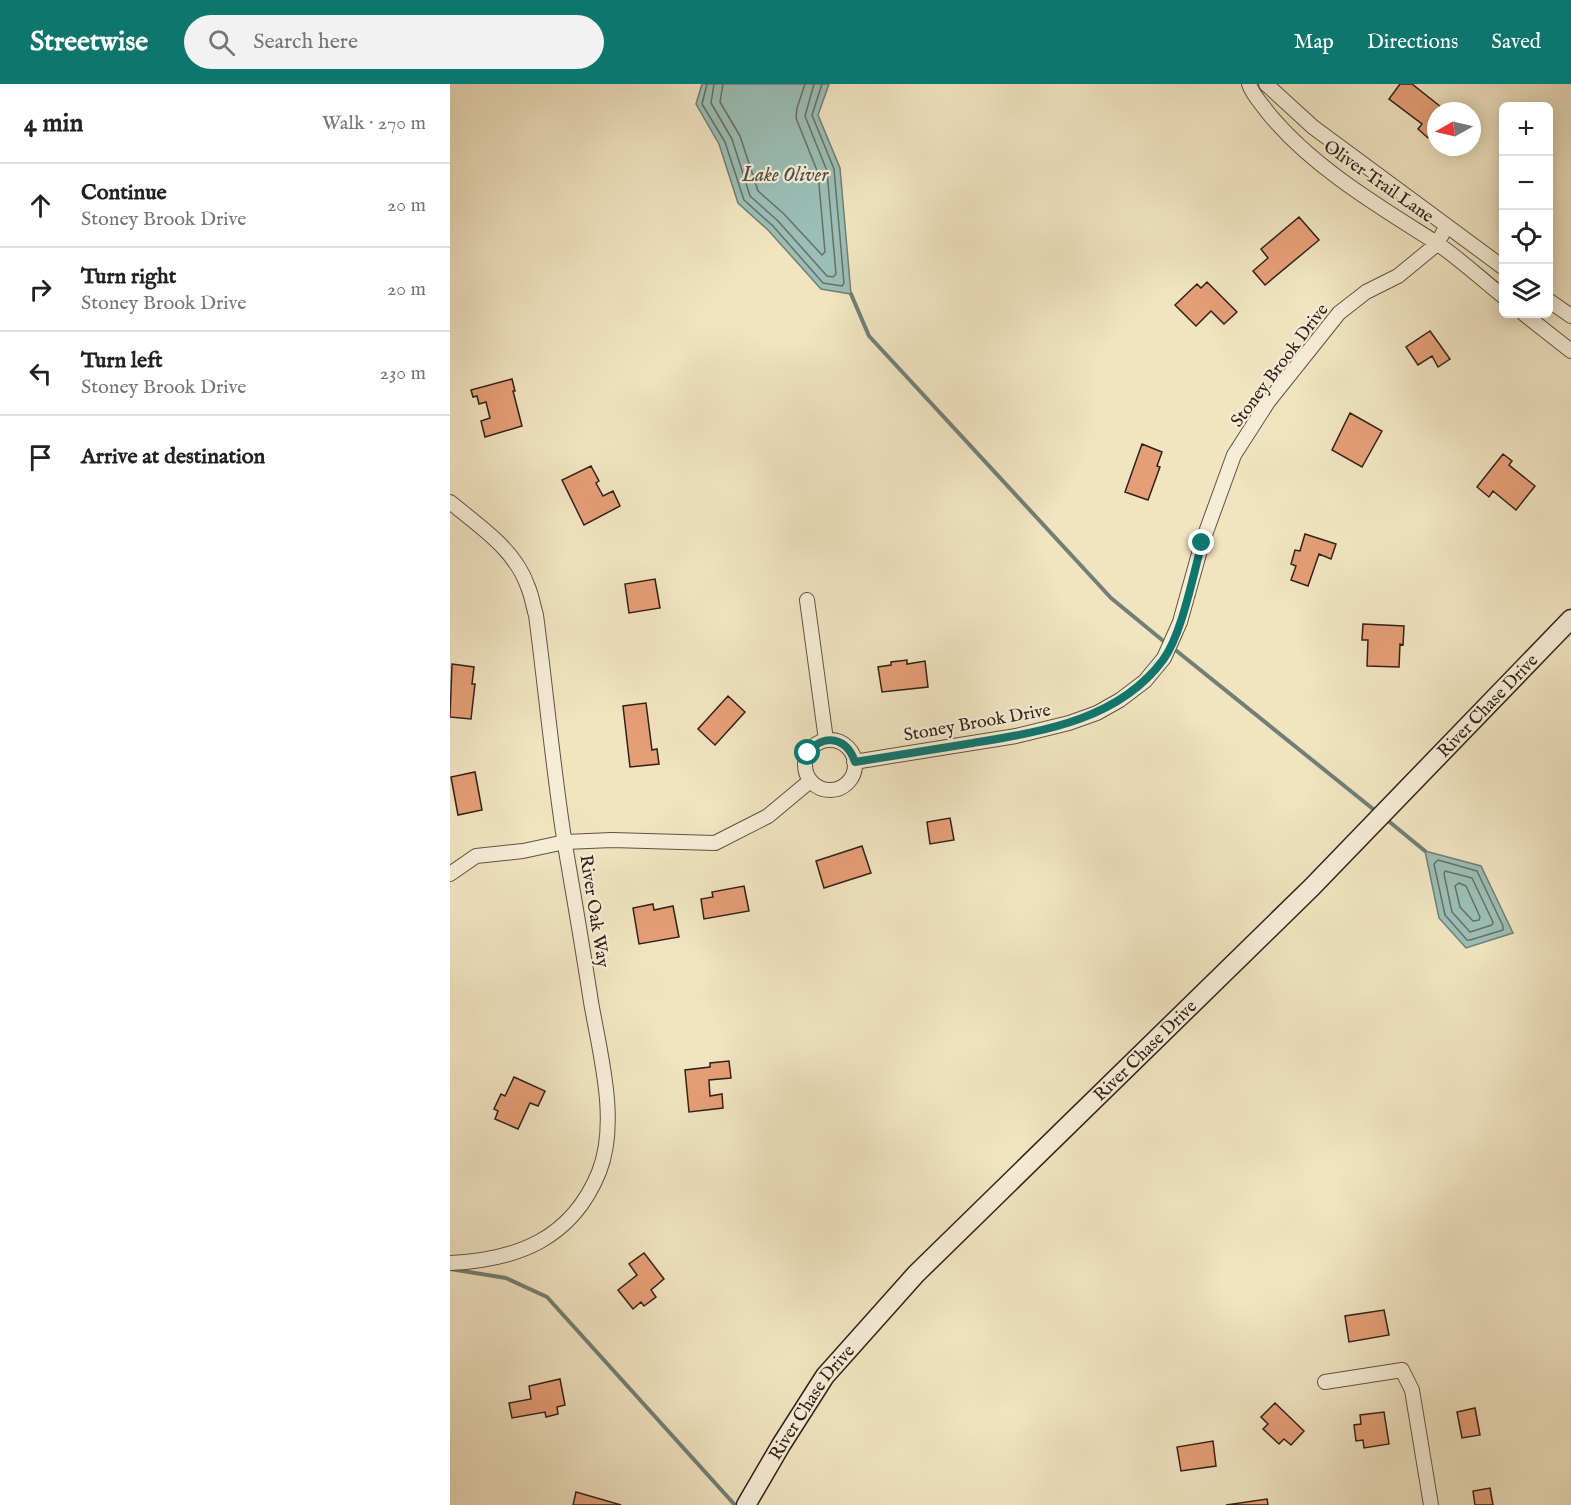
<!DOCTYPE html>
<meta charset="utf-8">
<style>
body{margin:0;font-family:"IM FELL English",serif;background:#f2f2f2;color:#222}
.controls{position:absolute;right:18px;top:18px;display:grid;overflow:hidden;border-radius:9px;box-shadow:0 3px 15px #0003}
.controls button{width:54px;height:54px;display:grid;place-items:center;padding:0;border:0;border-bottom:2px solid #e0e0e0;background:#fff;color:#222;font:30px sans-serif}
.compass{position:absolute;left:977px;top:18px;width:54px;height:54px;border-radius:50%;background:#fff;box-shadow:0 3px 15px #0003;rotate:262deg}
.stop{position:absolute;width:18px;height:18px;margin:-14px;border:4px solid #0f766e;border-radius:50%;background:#fff}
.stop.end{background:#0f766e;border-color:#fff;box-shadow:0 2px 6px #0008}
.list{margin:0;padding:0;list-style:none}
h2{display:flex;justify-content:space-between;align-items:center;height:78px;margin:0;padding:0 24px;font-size:26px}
h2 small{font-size:20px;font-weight:400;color:#767676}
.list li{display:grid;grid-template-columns:39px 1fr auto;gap:18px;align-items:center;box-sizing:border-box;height:84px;padding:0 24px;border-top:2px solid #e0e0e0}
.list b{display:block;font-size:22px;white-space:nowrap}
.list p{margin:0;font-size:20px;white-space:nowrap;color:#767676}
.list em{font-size:20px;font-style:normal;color:#767676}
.icon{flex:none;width:33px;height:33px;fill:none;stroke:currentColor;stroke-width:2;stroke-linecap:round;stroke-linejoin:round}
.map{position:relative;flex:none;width:1121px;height:1421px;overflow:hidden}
header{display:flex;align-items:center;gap:36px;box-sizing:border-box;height:84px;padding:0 30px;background:#0f766e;color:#fff}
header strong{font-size:28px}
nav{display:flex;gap:33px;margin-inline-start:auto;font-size:21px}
.search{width:420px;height:54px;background:#f2f2f2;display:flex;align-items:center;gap:15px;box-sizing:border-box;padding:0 21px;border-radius:33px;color:#767676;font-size:22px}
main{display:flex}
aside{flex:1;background:#fff}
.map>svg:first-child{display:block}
.water{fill:#9bbeb6;stroke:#717f76;stroke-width:1.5}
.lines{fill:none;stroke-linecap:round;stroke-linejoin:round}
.shore{stroke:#677066;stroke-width:1.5}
.stream{stroke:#717f76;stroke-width:4}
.building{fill:#e59f78;stroke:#332117;stroke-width:1.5}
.street-casing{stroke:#625242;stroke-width:16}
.secondary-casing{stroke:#332117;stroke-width:21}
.street{stroke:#f6edd7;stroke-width:14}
.secondary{stroke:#f6edd7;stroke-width:18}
.route{stroke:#0f766e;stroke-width:8}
.labels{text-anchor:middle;stroke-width:4.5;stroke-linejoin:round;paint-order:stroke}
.street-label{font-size:18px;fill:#332117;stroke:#f6edd7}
.water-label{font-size:20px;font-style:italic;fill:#525047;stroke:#f6edd7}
</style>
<header>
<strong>Streetwise</strong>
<div class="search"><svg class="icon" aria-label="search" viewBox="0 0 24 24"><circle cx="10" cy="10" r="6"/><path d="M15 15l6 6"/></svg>Search here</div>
<nav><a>Map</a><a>Directions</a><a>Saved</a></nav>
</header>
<main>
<aside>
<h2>4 min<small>Walk · 270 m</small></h2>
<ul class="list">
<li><svg class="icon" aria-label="ahead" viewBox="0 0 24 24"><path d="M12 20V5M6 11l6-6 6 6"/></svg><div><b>Continue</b><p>Stoney Brook Drive</p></div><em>20 m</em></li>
<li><svg class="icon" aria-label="right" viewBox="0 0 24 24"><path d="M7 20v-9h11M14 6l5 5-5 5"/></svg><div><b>Turn right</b><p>Stoney Brook Drive</p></div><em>20 m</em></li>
<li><svg class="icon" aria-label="left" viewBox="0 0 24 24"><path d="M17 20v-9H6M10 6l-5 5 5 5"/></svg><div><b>Turn left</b><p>Stoney Brook Drive</p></div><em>230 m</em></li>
<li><svg class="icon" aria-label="arrive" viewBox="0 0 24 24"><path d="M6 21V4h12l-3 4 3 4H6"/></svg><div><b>Arrive at destination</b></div></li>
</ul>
</aside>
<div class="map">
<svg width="1121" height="1421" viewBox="0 0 1121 1421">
<rect width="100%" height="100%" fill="#f1e4c1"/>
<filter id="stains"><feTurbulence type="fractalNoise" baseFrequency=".00333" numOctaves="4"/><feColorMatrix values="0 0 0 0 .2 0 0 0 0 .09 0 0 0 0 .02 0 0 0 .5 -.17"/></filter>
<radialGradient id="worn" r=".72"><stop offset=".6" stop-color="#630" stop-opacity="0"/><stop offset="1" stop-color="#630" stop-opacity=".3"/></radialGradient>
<path class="water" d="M252,0H379L368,31L390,84L401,210L371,205L318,146L288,119L269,60L246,20Z
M975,767L1031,782L1063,849L1016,864L989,834Z"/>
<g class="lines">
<path class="shore" d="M257,0L252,20L275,58L294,116L323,142L373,199L392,202L394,199L384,85L362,31L372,0
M264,0L261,19L282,55L300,112L328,137L377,192L383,193L386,190L377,87L355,32L364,0
M273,0L270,18L290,52L308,107L334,130L372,171L375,168L368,89L346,34L347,24L355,0
M988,776L1027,787L1053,842V846L1020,856H1017L995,831L984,780Z
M995,787L1022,794L1043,838L1042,841L1020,848L1002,828L994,790Z
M1009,799L1016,802L1030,833L1029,836L1023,837L1010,823L1005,802Z"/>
<path class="stream" d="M401,210L419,252L661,514L717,560
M723,564L928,729
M936,735L975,767
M0,1185L56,1194L97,1213L285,1421"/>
</g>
<path class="building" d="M950,0H962L996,27H986V49L983,47L978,54L968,45L972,40L939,15Z
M849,133L869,156L815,201L803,187L818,174L811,165Z
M757,198L787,228L774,240L761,227L746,242L725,221L747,200L751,204Z
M980,247L1000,275L988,283L982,272L968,281L956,263Z
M62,295L65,307H63L72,342L35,353L31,337L40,334L36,318L29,320L27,312L23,313L21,306Z
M900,329L932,347L912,383L882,366Z
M692,360L712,368L707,382L710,383L698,416L675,408Z
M1053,370L1062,377L1059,381L1085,402L1066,426L1043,407L1039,413L1027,403Z
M141,382L149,397L146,399L153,412L163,407L170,422L134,441L112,396Z
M855,450L886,460L881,475L869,470L858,502L841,496L846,482L841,480L845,466L850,467Z
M205,495L210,524L179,529L175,500Z
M913,540L954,542L953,561L950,560L949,583L917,582L918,556H912Z
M457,576V580L475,577L478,603L432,608L428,583L441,581V578Z
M2,580L24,583L22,600H25L21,635L0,633Z
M278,612L295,628L265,661L248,645Z
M196,619L202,666L207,665L209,680L180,683L173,622Z
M25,688L32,726L8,731L1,693Z
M500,734L504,756L480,760L477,738Z
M412,762L421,789L374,804L366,777Z
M294,802L299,827L254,835L251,815L263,813L262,808Z
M203,820L204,826L223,822L229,853L189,860L183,824Z
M279,977L281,994L259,996L260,1012L272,1010L273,1024L239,1028L235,986L260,983V979Z
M64,993L95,1007L88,1022L80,1019L68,1045L45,1035L48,1027L44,1025L51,1010L55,1012Z
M194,1169L214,1195L201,1206L206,1213L194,1222L191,1218L183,1225L168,1206L187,1191L179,1180Z
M934,1226L939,1251L899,1258L895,1232Z
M110,1295L115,1321L107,1323L108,1330L96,1333L95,1328L62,1334L59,1319L81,1315L79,1302Z
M825,1319L854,1347L841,1361L834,1355L829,1360L813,1345L818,1340L811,1333Z
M1025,1324L1030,1351L1012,1354L1007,1328Z
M934,1328L939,1360L914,1364L913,1356L906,1357L904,1341L911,1340L910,1331Z
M763,1357L766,1382L731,1387L727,1363Z
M1040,1404L1043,1421H1025L1023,1407Z
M126,1408L171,1421H123Z
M817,1415L818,1421H776Z"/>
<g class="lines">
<defs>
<path id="street" d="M799,0C803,12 812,20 819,30C864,84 927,121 985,158C1009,174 1031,195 1054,213
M816,0L863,43L1054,184
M1098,216L1121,232
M1074,230L1121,267
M0,418C30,443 65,465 78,503C82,512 83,522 86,531C96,607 103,685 115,761C124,813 133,866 141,918C150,970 169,1038 149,1088C122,1155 67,1176 0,1179
M357,516L376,656
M355 681a25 25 0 1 1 50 0a25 25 0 1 1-50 0Z
M404,678L566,652L619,639L647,629L670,616L695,597L714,574L730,538L752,459L784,371L818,318L889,229L916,208L948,192L987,160L996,143
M0,790L26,772L73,767L115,758L162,756L265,759L318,732L360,697
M875,1298L952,1286L962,1306L981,1421"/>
<g id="secondary">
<path id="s1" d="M296,1421L331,1361L375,1292L466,1190L862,803L1121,535"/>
</g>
</defs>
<use href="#street" class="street-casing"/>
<use href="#secondary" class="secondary-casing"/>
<use href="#street" class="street"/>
<use href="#secondary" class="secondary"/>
</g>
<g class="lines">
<path class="route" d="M358,669C374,648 397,654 405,678C442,672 480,666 517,660C588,648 667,638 713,576C732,550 743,491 752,459"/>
</g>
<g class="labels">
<g class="street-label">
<text transform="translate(929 97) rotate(35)" y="6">Oliver Trail Lane</text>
<text transform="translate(829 281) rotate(-53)" y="6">Stoney Brook Drive</text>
<text dy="6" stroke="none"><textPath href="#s1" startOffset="1094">River Chase Drive</textPath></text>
<text transform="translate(527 638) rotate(-10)" y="6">Stoney Brook Drive</text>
<text transform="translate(145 827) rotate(81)" y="6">River Oak Way</text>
<text dy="6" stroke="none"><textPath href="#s1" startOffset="608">River Chase Drive</textPath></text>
<text dy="6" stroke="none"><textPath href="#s1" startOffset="122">River Chase Drive</textPath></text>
</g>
<g class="water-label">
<text x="335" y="97">Lake Oliver</text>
</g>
</g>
<rect width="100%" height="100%" filter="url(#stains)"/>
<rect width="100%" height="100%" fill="url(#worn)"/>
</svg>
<div class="controls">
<button>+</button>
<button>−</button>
<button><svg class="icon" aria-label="locate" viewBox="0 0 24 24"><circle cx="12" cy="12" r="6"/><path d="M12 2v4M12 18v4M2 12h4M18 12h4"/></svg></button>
<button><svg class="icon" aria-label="layers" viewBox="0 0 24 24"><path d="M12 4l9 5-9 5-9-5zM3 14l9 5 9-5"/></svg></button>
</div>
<svg class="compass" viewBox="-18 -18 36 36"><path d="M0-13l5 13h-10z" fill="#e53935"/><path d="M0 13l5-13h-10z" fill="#767676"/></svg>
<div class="stop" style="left:358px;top:669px"></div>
<div class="stop end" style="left:752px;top:459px"></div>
</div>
</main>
